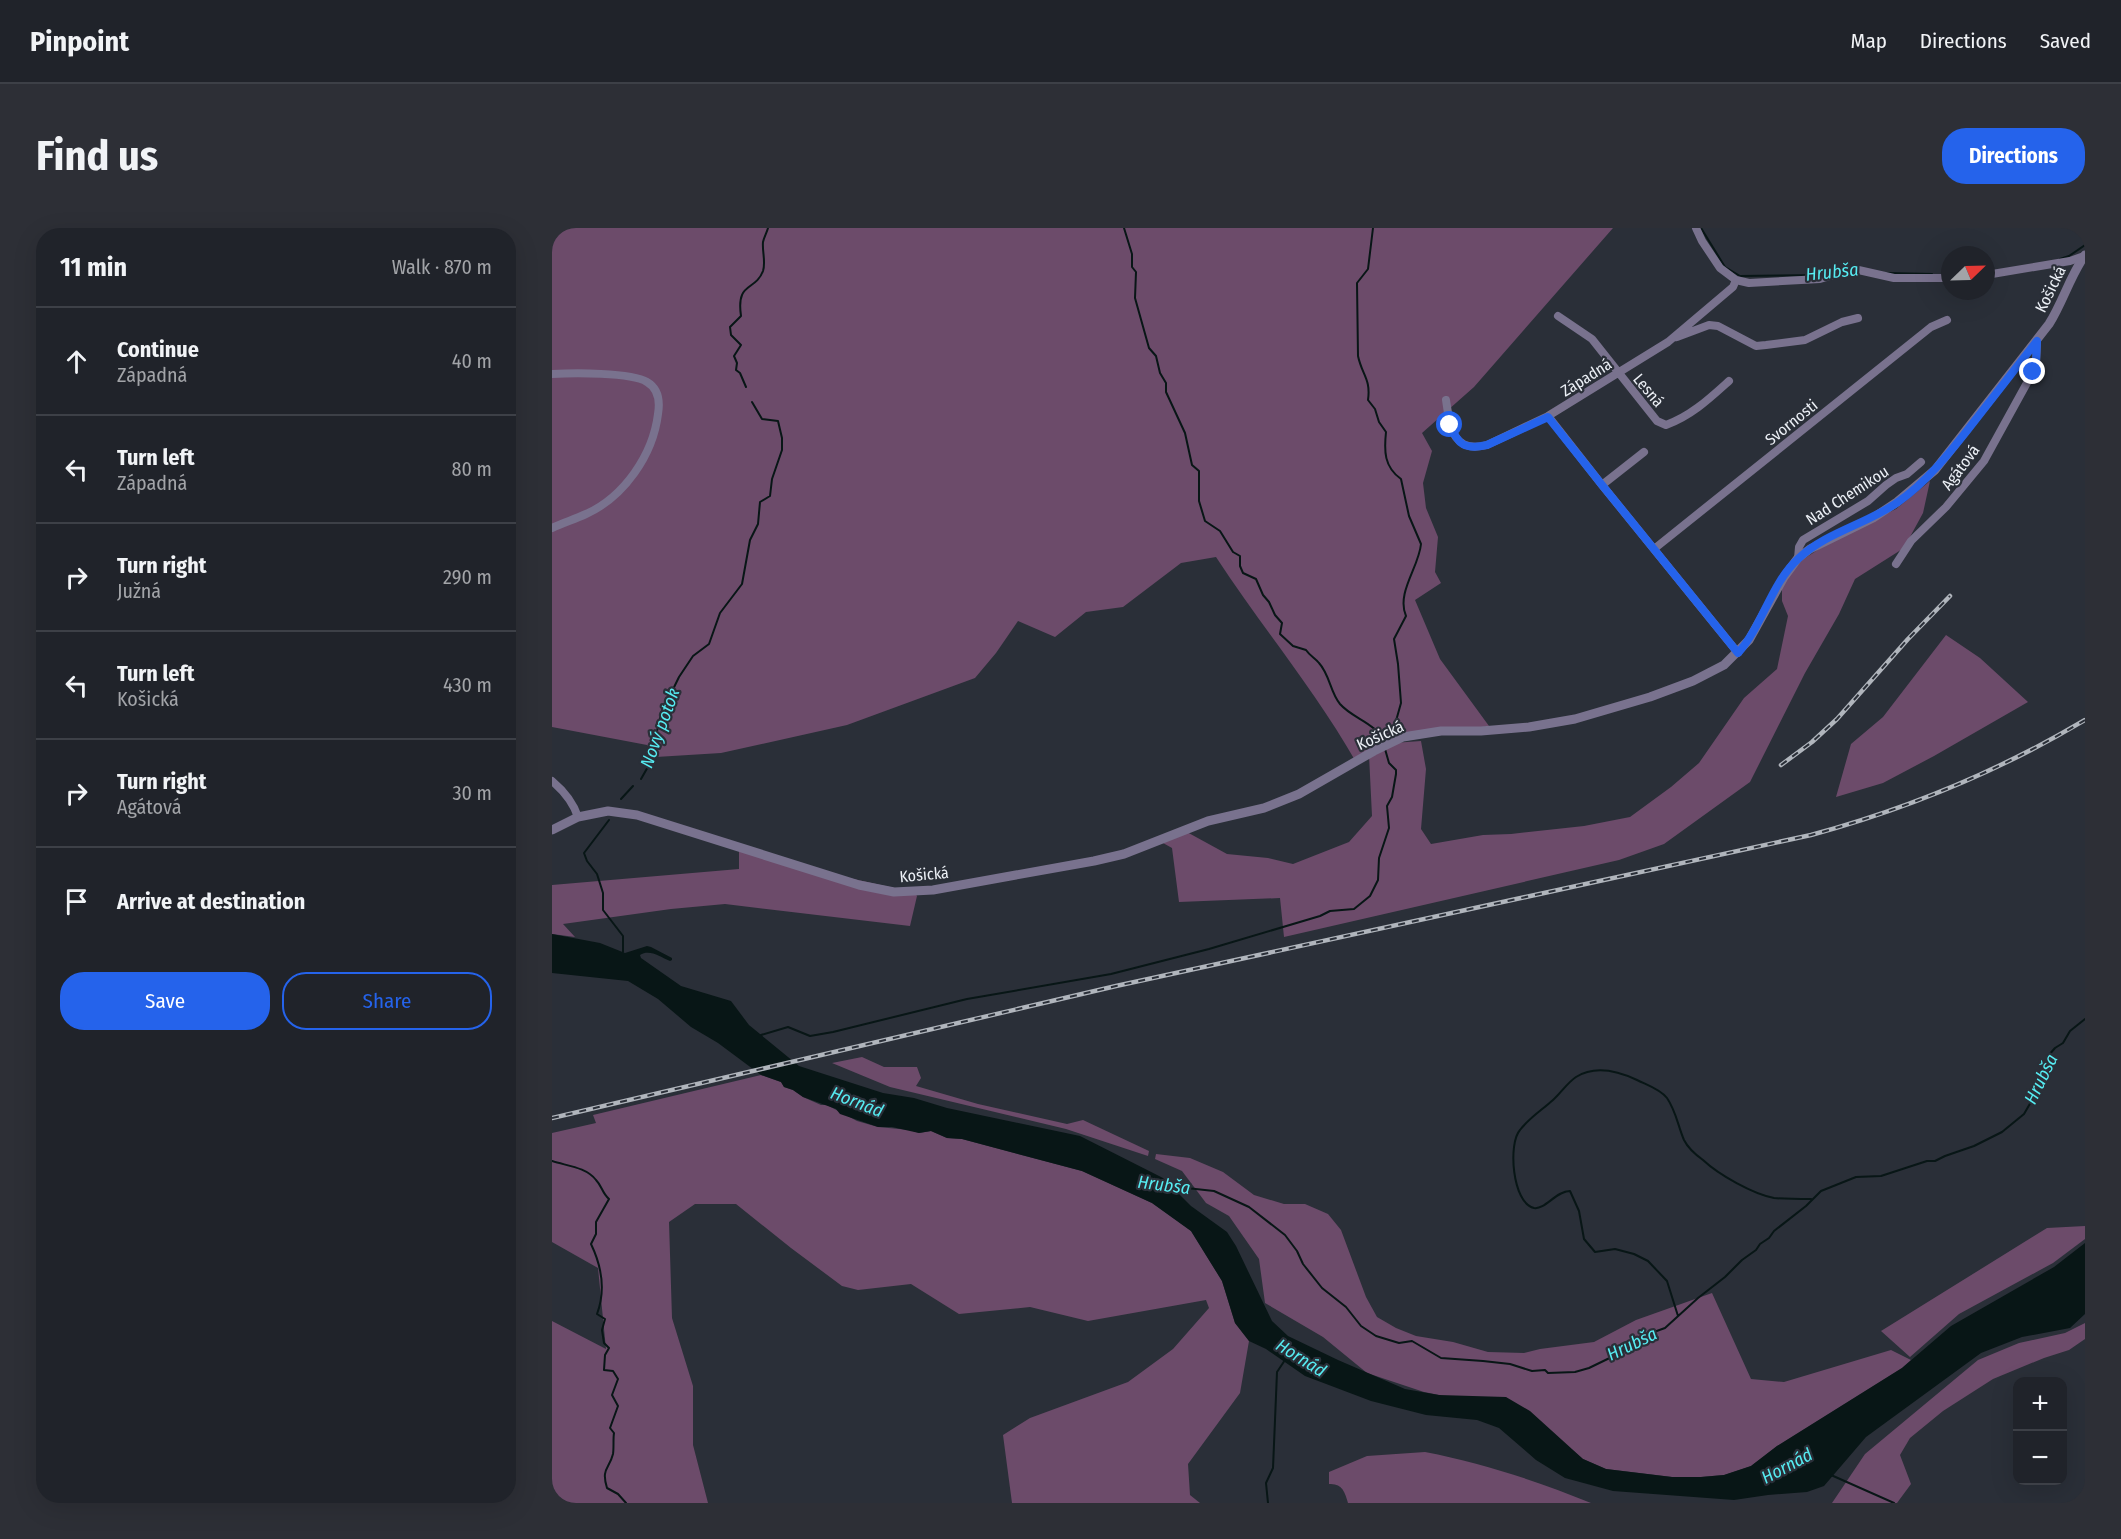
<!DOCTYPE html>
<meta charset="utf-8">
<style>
body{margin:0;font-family:"Fira Sans Condensed",sans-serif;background:#2d2f36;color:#f1f3f6}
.controls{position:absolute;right:18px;bottom:18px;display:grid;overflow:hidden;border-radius:12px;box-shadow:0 6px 24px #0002}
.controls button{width:54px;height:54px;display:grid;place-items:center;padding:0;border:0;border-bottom:2px solid #3d4047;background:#20232a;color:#f1f3f6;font:30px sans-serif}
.compass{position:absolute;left:1389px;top:18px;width:54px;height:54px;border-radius:50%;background:#20232a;box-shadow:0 6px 24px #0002;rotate:67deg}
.stop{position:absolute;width:18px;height:18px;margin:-14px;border:4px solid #2563eb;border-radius:50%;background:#fff}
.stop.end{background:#2563eb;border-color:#fff;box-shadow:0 2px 6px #0008}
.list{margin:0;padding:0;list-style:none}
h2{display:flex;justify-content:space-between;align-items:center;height:78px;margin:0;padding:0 24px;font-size:26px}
h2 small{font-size:20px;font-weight:400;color:#a2a4a8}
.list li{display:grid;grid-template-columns:39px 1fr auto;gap:18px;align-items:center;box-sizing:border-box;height:108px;padding:0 24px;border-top:2px solid #3d4047}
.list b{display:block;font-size:22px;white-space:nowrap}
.list p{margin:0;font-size:20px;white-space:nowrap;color:#a2a4a8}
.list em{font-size:20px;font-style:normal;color:#a2a4a8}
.actions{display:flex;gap:12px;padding:18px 24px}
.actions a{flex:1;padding:14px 0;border:2px solid #2563eb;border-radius:24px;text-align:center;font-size:21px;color:#2563eb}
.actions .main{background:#2563eb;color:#fff}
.icon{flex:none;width:33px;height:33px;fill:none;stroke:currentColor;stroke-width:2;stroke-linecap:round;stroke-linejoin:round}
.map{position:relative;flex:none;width:1533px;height:1275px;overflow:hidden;border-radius:24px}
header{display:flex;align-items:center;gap:36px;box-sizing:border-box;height:84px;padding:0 30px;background:#20232a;border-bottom:2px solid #3d4047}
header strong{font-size:28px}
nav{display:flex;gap:33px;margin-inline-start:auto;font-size:21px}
.intro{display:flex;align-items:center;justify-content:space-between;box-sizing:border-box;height:144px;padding:0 36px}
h1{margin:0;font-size:42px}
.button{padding:15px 27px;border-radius:24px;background:#2563eb;color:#fff;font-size:21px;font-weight:700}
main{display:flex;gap:36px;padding:0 36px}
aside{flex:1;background:#20232a;border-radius:24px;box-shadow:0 6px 24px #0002}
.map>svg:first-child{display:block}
.green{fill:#6c4b6a}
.water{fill:#081616}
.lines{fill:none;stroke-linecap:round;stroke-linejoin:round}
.stream{stroke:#081616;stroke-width:2}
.minor{stroke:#79728e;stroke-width:8}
.tertiary{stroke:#79728e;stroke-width:9}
.rail-casing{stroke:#b0b5bc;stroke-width:4.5}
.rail{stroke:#2a2f38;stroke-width:2;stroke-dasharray:7;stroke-linecap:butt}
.route{stroke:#2563eb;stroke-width:8}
.labels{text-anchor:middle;stroke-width:4.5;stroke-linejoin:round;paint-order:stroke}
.street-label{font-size:16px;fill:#ecf0f6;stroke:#2a2f38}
.water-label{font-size:18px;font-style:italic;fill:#56ecf2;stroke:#2a2f38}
</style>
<header>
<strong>Pinpoint</strong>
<nav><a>Map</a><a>Directions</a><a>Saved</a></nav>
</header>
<div class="intro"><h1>Find us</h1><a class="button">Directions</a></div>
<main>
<aside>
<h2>11 min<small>Walk · 870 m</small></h2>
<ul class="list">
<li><svg class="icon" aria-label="ahead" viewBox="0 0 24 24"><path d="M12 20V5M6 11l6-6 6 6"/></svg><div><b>Continue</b><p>Západná</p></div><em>40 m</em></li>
<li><svg class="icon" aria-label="left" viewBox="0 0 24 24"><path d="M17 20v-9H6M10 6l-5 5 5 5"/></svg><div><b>Turn left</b><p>Západná</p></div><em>80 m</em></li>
<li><svg class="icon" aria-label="right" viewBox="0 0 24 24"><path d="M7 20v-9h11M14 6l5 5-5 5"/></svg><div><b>Turn right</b><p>Južná</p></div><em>290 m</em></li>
<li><svg class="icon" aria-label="left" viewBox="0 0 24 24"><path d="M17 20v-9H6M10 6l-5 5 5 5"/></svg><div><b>Turn left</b><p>Košická</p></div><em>430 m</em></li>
<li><svg class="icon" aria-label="right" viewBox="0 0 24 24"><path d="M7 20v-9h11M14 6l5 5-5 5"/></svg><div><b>Turn right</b><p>Agátová</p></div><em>30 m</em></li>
<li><svg class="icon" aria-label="arrive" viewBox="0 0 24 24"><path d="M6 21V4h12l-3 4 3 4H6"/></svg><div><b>Arrive at destination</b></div></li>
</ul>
<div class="actions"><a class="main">Save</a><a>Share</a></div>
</aside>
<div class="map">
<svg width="1533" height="1275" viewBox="0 0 1533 1275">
<rect width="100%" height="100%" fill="#2a2f38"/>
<path class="green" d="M0,0H1061L922,159L870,205L880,223L871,255L874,280L886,309L883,344L889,355L863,372L888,431L937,498L841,515L869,513L874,541L869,601L879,616L931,607L959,606L1032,598L1078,589L1119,559L1147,535L1192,470L1225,441L1236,388L1230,373V357L1250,332L1283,311L1344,281L1378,253L1371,285L1352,320L1303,351L1287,386L1253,445L1198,554L1112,616L1067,632L732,709L728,670L627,674L620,620L611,615L633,603L675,626L716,630L741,636L797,614L820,588L817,527L804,534C763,462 709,398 664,329L629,335L571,379L534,384L503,409L466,393L444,425L423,450L295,497L169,525L104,529L95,517L0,499Z
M1394,407L1428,430L1476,474L1382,528L1331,555L1284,569L1299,516L1331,489Z
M187,622L247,639L347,661L359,659L365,668L358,698L173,676L119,681L11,696L23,709L0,706V657L187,641Z
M310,829L332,839H365L369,850L364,858L426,876L515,896L531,892L597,923L596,928L514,901L338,859L280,835Z
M209,847L229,854L232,859L241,862L251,869L269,877H275L305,893L326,899L358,902L367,905L379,903L395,910L410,911L530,943L600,975L639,1003L670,1053L683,1095L697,1113L688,1165L636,1236L638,1267L648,1275H460L451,1207L478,1190L576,1154L621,1121L657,1080L654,1072L536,1093L478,1079L407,1086L359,1056L306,1062L290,1058L239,1020L184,976H143L117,994L120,1090L141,1158V1217L156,1275H0V1093L54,1121L46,1040L0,1014V905L44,895L41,887Z
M604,926L638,930L671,944L702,967L732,976H753L776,986L789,1002L814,1069L825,1089L844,1100L864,1108L901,1114L936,1124L972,1125L988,1121L1042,1114L1084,1092L1160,1065L1199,1151L1232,1154L1339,1122L1359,1132L1350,1140L1225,1218L1199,1238L1172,1247L1149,1249H1120L1054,1241L1031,1231L1013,1216L887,1167L872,1164L815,1145L771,1109L713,1075L707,1031L677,988L654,975L630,943L603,931Z
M1533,998V1011L1501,1035L1407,1086L1358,1129L1329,1103L1495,1000Z
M1533,1095V1111L1517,1122L1492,1130L1441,1151L1391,1183L1358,1210L1348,1227L1359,1256L1345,1275H1280L1313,1226L1426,1132L1467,1115L1513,1105Z
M873,1224C930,1235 985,1253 1039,1275H796C793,1264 790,1255 777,1256V1244L815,1228Z"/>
<path class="water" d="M0,706L48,715L73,725L95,718L99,719L120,730V732L118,733C108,729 98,721 88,727L89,730L129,758L179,773L197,797L247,838L331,865L362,870L395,880L528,908L611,950L639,978L675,1004L684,1018L720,1093L736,1108L786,1132L853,1161L887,1167L954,1169L978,1183L1031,1231L1054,1241L1120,1249H1149L1172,1247L1199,1238L1225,1218L1350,1140L1399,1098L1502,1039L1533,1015V1086L1518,1100L1470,1109L1429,1125L1314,1209L1272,1258L1255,1264L1216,1267L1182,1272L1061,1263L1013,1250L984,1232L947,1200L925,1192L874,1187L819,1173L753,1148L714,1121L697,1113L683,1095L670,1053L639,1003L600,975L530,943L410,911L395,910L379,903L367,905L340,899H326L288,886L284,881L251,869L241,862L232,859L229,854L209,847L166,815L139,799L106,771L76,753L0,745Z"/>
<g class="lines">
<path class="stream" d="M572,0L580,26V39L584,44L583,70L597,120L604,128L608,145L614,155V164L633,205L640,237L647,243V273L653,293L668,303L681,324L688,328V338L691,345L704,351L711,367L717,374L723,387L730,395L728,406L741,418L754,422C758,428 763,430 767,435C778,447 778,464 788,476C802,492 825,494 832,516
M821,0L816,41L805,55L806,128C810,147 819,151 816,172L823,181L827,194L834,204C832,223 832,239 849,251L857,288L869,316C867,339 844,365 854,388L842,411L846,436L849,475L842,500L828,506
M1149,0L1173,39L1188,48L1271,47
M1508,31L1517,28L1533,17
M1335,45L1380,46
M194,159L188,145L184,142L185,135L182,128L189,117L179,107L178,99L189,88C184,53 203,64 211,43C214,34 210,23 211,14C212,9 215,4 216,0
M89,551L97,537L109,486L127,449L141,428L157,416L168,385L190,356L198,312L206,296L208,274L218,268L220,251L230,222V210L226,193L210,191L200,174
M69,571L81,558
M57,592L32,625L35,633L45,646L51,665V682L71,708V724
M209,807L236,799L258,808L281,804L415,771L559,746L657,721L768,688L778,683L802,681L818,668L826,652L827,630L837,600L835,578L840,569L844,546V542L837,535L833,521
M0,933C15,938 34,939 44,952C50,958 50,965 57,971L44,994V1006L39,1016C50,1039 54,1062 45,1086L53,1091L50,1102L52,1115L57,1120L53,1127L52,1142L61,1143L66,1151L60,1167L66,1178L58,1200L62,1205C61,1211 62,1219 61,1226C57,1242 49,1240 55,1260L66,1266L74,1275
M616,958L662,963L697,979L733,1007L745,1023L751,1036L770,1060L794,1079L809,1098L824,1108L847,1115L860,1113L889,1130L931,1133L958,1136L980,1143L993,1142L996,1145L1023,1144L1037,1140L1070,1124L1088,1109L1113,1100L1146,1070L1173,1049L1190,1032L1204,1022L1208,1016L1217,1010L1222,1003L1254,978L1269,963L1304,949L1329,948L1375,933H1383L1393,928L1422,918L1450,904L1472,886L1483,867L1490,855L1496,828L1503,820L1511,815L1518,803L1533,791
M1126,1088L1115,1053L1096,1033L1082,1026L1063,1021L1043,1024L1032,1011L1027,983L1018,963C1004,963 993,982 982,980C960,975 956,915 968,902C977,890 990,882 1001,872C1009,865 1015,855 1024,849C1043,837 1066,843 1085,852C1095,857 1108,861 1115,870C1124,883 1126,898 1132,912C1136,920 1144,927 1151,932C1167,947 1201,966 1222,970C1234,971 1247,971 1259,971
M1279,1247L1342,1275
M716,1275L714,1255L721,1240L725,1144L733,1132"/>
<path class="minor" d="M1144,0L1150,13L1168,40L1184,52L1197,55L1268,51L1302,41L1342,50H1398
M1434,47L1518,33L1532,28
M1006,88L1040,111L1105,193L1114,197C1139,188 1157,171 1177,153
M1125,109L1157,97L1166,98L1204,118L1214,117L1253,112L1290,94L1306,90
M0,146C20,145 79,144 95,154C107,161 108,174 106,186C101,227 72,269 34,286C23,291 11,295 0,300
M894,172C898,198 900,226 935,217L996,188L1116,114L1181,59L1184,52
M996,188L1050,257L1186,425
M1050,257L1092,224
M1102,321L1379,99L1395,92
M1246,330L1247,319L1251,312L1316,273L1334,257L1344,250L1355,246L1369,234
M1344,336L1359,313L1394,279L1432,233L1481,144L1484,135L1485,113
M0,553C12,563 21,574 26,589"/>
<path class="tertiary" d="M0,602L26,589L56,583L85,587L307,657L342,664L381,662L542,633L572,626L656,593L712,580L747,566L822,523L851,509L889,503H929L977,499L1023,491L1098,469L1141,453L1172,437L1197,412L1232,349L1246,330L1258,321L1321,290L1345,274L1383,242L1497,96C1511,74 1518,48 1533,27"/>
<defs>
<path id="rail" d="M1229,537L1260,514L1285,491L1356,411L1398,368
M0,890L564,758L1259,607C1355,581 1447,543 1533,492"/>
</defs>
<use href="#rail" class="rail-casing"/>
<use href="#rail" class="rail"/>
</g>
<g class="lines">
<path class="route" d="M898,197C906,217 913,222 935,217L996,189L1050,257L1186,425C1211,397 1219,355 1247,330C1275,304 1315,296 1346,274C1376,253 1398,224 1421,195C1442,168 1464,140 1485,113L1484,135L1481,144"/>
</g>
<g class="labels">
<g class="street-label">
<text transform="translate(1498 61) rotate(-64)" y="6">Košická</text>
<text transform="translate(1034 149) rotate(-32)" y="6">Západná</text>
<text transform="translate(1097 162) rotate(50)" y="6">Lesná</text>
<text transform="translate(1239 194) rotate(-39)" y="6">Svornosti</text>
<text transform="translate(1408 239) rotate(-53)" y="6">Agátová</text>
<text transform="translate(1295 267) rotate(-33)" y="6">Nad Chemikou</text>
<text transform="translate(828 507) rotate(-24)" y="6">Košická</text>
<text transform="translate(372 646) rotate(-5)" y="6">Košická</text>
</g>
<g class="water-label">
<text transform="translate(1280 44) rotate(-6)" y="6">Hrubša</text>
<text transform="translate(108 500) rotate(-70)" y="6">Nový potok</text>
<text transform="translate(1489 851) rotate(-64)" y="6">Hrubša</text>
<text transform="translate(305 874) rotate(21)" y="6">Hornád</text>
<text transform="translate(612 957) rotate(7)" y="6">Hrubša</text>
<text transform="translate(1080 1116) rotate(-26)" y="6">Hrubša</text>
<text transform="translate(749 1130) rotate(32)" y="6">Hornád</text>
<text transform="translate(1235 1238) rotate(-28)" y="6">Hornád</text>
</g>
</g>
</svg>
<div class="controls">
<button>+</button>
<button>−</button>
</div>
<svg class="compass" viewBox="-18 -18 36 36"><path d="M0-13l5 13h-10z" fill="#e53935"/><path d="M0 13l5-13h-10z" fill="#a2a4a8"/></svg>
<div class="stop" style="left:898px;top:197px"></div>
<div class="stop end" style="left:1481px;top:144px"></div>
</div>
</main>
